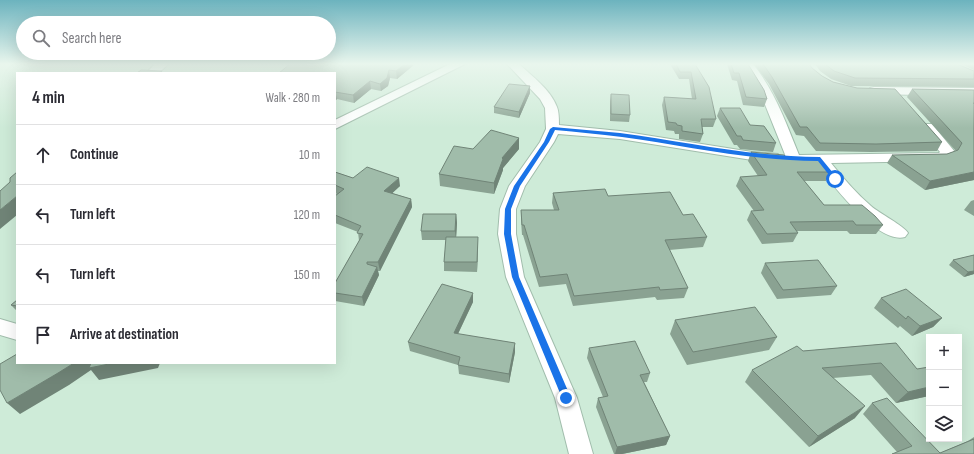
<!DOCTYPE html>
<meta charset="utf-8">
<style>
body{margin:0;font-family:"Sofia Sans Condensed",sans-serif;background:#f2f2f3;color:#2b2b33}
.controls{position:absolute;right:12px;bottom:12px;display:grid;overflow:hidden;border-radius:0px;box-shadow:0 4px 16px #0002}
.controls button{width:36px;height:36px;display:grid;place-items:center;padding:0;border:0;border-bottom:1px solid #e1e1e2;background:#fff;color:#2b2b33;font:20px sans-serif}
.stop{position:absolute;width:12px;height:12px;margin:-9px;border:3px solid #1a73e8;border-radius:50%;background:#fff}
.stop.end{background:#1a73e8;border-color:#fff;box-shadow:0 1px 4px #0008}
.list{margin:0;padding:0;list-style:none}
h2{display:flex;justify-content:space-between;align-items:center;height:52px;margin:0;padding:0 16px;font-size:17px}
h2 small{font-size:13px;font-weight:400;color:#7c7c81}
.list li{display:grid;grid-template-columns:26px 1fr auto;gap:12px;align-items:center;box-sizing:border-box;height:60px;padding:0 16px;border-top:1px solid #e1e1e2}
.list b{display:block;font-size:15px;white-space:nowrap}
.list em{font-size:13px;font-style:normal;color:#7c7c81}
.icon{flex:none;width:22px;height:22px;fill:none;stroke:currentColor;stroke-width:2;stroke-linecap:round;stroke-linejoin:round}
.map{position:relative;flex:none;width:974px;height:454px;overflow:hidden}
.search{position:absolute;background:#fff;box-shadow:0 4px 16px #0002;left:16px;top:16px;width:320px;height:44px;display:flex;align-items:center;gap:10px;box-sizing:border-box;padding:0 14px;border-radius:22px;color:#7c7c81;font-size:15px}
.panel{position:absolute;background:#fff;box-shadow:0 4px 16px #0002;left:16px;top:72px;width:320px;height:292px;border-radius:0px}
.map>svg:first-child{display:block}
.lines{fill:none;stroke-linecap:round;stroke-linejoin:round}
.minor-casing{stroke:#a1bdac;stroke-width:2}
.minor{fill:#fff;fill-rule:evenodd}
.wall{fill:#8aa292}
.shaded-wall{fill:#708477}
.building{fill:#a0bcaa;stroke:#708477}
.route{fill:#1a73e8}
</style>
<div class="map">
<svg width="974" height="454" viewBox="0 0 974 454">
<rect width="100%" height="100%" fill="#ceebd8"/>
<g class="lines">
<defs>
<path id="minor" d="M155,64H168L159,73H146Z
M450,64H465L335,129V120Z
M507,64H519C533,77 550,89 557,107C559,112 559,120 559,125L620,131L752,152L778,154L780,157L778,160L773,161L752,160L620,139L558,134L554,142L525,186L516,209V234L524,277L577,398L593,454H569L555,398L506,277L498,234L500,209L509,186L540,142L546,129L545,108L540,99Z
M742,64H753C775,91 786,123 799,155L939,153L940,152L920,127L922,124H932L955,152L951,158L941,161L831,163C843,178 856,193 871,206C879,213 904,226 908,233L905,237C878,245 831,183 816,163L788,162L762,97L750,76Z
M874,87L974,88V96L870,94L868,91L870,88Z
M0,319L17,324V340L0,335Z"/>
</defs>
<use href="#minor" class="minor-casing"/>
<use href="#minor" class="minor"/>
</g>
<path class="wall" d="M290,64H415L397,79L390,78L388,86L381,91L371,89L354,103L337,99L335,101V73Z
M670,64H695L716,119L713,127H702L703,134L700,142L679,139V134H675L674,131L666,130L662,105L664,97L692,99L689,79H679Z
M727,64H748L767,99L764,107L743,105L737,81L732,80Z
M754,64H809L812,68L822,76L942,142L937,151L871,152L816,151L804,136L796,135L769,84Z
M815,64H957L974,71V87L851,86L831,79L820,71Z
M961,64H974V70Z
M912,89L974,90V180L925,190L887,163L892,155L947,154L956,151L907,97Z
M530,93L519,118L494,113V107Z
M611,94L630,115L629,122L610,121V101Z
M720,108L750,125L776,143L773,152L740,149L737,145H734L717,116Z
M519,138V149L503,168V170L494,194L440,186L439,174L473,149Z
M751,152L787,158L830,172L826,181H804L824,205L883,225L876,234H850L847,231H797L798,233L793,242L762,244L747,220L751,211H754L736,186L740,177L758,176L748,161Z
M335,172L353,178L400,186L392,193L411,199L412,207L380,271H378L379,275L364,306L335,301V283L359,241L358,232L335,223V196L337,194L335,193Z
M553,193L608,196L683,215L707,237L703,247L669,250L688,288L684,298L657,300L655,297L573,306L566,284L539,287L523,235H522L521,220V210H554L552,203Z
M974,200V216L964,210L971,201Z
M456,214L457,223L456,237L478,247L477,272L444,271V262L446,240H422L421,231Z
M974,255V274L964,277L949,265L953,260Z
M765,263L837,286L831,295L777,299L761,273Z
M473,293V302L458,334L515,343V352L509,383L459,374L458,365L410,351L408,342Z
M881,298L942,318L933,327L912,336L900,326L898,328L874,308Z
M17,300V311L11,305Z
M675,320L777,337L769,350L687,365L670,334Z
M896,343L929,396L896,403L871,375L833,378L855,418L809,447L745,382L752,370L803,351Z
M589,348L650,373L647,382H644L670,436L666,445L622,454H614L596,407L598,398L603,397L587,358Z
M872,403L940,453L968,441L974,437V454L897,452L863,414Z"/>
<path class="shaded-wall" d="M405,64H415L397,79L396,71Z
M389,70L390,78L388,86L381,91L380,84Z
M370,81L371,89L354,103L353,95Z
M530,86V93L519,118V112Z
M335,91L337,99L335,101Z
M519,138V149L503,168V170L494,194V183L502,158Z
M974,172V180L925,190L930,181Z
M399,178L400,186L385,200L384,191Z
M17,196V215L0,229V210Z
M411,199L412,207L380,271L378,262Z
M456,214L457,223L456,240L455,231Z
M478,237V247L477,272V262Z
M377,267L379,275L364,306L362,297Z
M974,271V274L964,277L968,272Z
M473,293V302L454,342V333Z
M942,318L933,327L912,336L920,326Z
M515,343V352L509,383V374Z
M74,363H160L158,368L99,380L91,370L69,385L20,414L7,403Z
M929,387V396L896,403L908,392Z
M865,406L855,418L809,447L818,436Z
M670,436L666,445L622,454H615L617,447Z"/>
<path class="building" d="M290,64H405L396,71L389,70L387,78L380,84L370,81L353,95L335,92V73H279Z
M676,64H695L709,87L716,119H701L703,134L682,131V126L677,125L676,123L668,122L664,97L696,99L691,72H680Z
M731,64H748L764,90L767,99L746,97L739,73H734Z
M763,64H809L812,68L822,76L833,82L857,88L895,89L942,142L876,144L820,143L807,127H800L772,77Z
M825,64H957L974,71V79L855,78L834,71Z
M141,70L162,71L159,73H137Z
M509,84L530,86L519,112L494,107Z
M912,89L974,90V103H973L974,104V172L930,181L892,155L947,154L958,150L962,143Z
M611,94L629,95L630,115L611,114Z
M720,108H740L750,125L764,126L776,143L743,140L741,136H737Z
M491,130L519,138L502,158L503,159L494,183L439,174L454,146L473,149Z
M751,152L784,155L787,158H819L830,172H797L824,205H862L875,216L883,225H856L853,221L790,222L798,233L767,234L751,211L764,210L740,177L767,175Z
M367,167L399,178L384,191L411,199L378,262H367V264L377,267L362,297L335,293V283L363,234L357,233L361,226L335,215V196L344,189L335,185V172L353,178Z
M17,172V196L0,210V191L10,182V178Z
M605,189L608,196L670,192L683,215L693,214L707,237L665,240L688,288L660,290L659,287L574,296L567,274L540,277L524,225H522L521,210H559L553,193Z
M423,214H456L455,231H421Z
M446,237H478L477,262H444Z
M974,255V271L968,272L953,260Z
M818,260L837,286L783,290L765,263Z
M442,284L473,293L454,333L515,343L509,374L458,365L460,357L408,342Z
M906,289L942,318L920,326L908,316L906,319L881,298Z
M17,300V306L11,305Z
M755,307L777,337L693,352L675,320Z
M635,341L650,373L640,375L670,436L617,447L598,398L608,396L589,348Z
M896,343L917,369L929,367V387L908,392L881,363L822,368L865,406L818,436L752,370L797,346L803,351Z
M17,354V363H74L58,373L7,403L0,390V364Z
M91,363H114L89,368Z
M887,398L940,453L974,439V454H892L912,446L872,403Z"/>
<linearGradient id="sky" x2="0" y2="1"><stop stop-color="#6cb3be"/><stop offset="0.5" stop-color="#e9f6ed"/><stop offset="1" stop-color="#e9f6ed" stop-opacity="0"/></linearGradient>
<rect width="974" height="128" fill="url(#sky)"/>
<path class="route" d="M553,127C575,129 598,131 620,133C687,142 752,157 820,157L838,179L833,180L818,161C752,161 687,146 622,137C599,134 577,132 555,130L549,142L520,186L511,209V234L519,277L571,398L569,400L566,401L563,400L562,398L512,277L504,234L505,209L514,186L544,142L550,129Z"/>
</svg>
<div class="controls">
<button>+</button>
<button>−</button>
<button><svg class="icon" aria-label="layers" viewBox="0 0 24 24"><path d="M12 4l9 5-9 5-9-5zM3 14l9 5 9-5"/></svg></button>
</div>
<div class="stop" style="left:835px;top:179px"></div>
<div class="stop end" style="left:566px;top:398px"></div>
<div class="search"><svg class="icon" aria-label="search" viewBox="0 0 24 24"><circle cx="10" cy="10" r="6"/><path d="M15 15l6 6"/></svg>Search here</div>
<section class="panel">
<h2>4 min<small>Walk · 280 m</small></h2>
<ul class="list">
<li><svg class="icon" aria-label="ahead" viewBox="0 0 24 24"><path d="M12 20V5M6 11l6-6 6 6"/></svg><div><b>Continue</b></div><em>10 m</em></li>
<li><svg class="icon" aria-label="left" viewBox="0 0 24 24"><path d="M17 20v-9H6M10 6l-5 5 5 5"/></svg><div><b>Turn left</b></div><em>120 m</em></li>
<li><svg class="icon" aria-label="left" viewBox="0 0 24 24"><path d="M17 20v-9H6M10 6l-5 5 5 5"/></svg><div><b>Turn left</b></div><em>150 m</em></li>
<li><svg class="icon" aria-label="arrive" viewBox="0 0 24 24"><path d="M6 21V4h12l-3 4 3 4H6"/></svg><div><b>Arrive at destination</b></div></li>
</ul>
</section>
</div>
